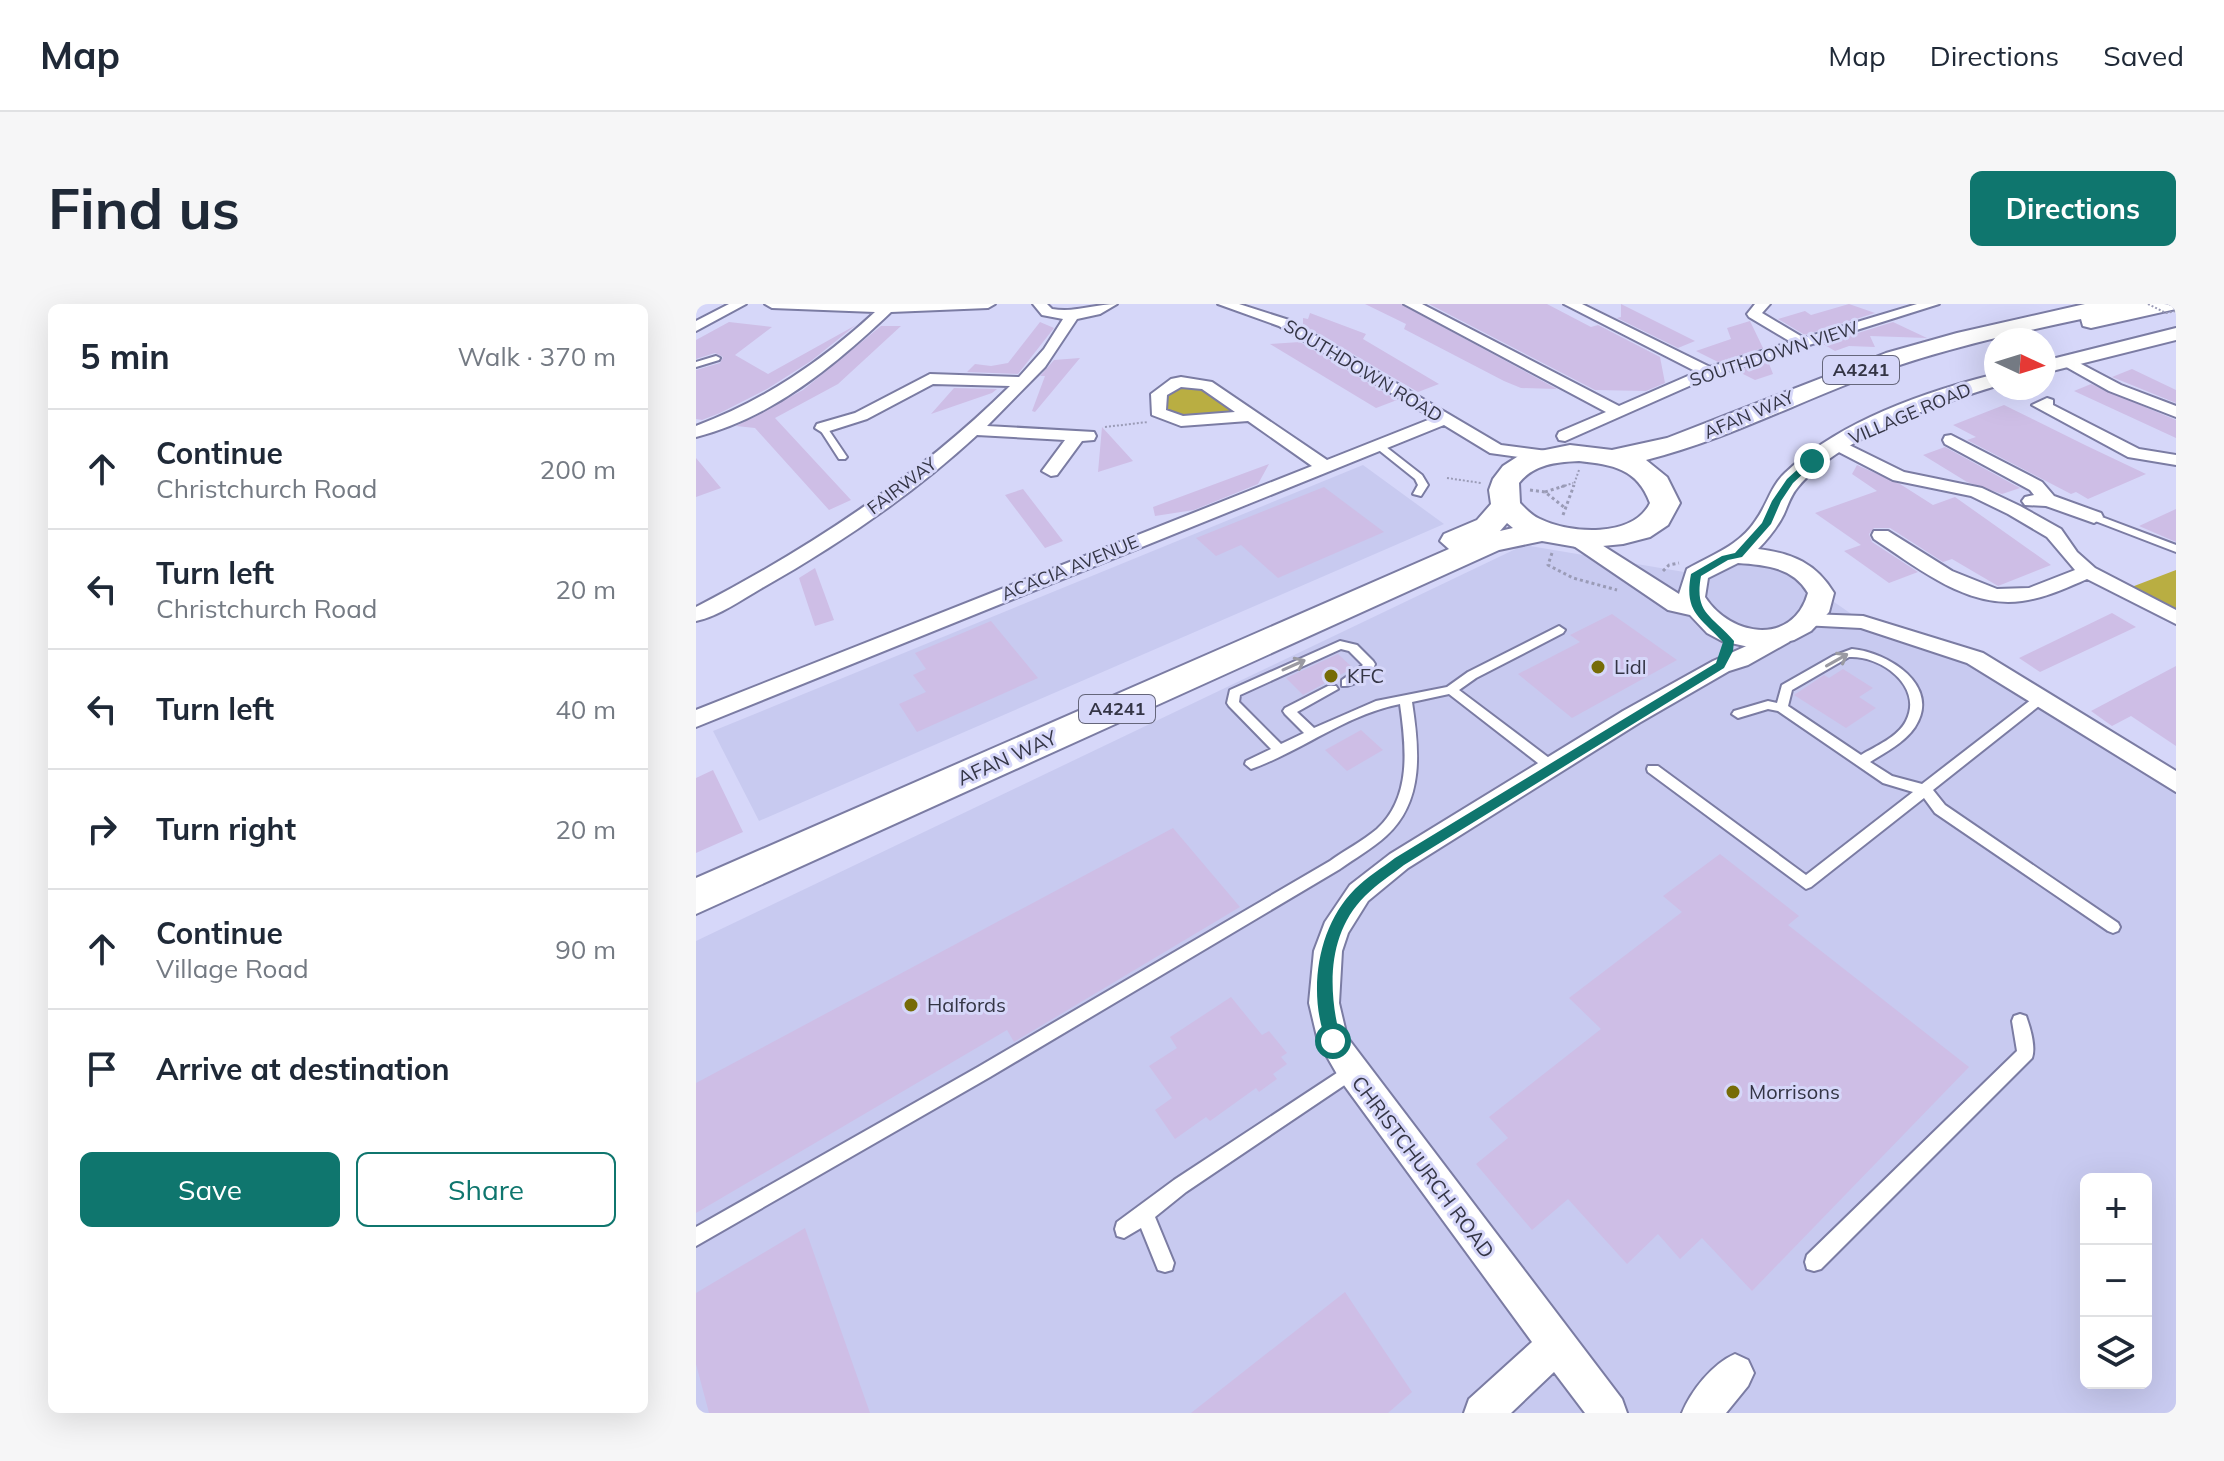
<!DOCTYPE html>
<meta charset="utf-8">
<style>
body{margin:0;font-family:Mulish,sans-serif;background:#f6f6f7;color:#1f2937}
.controls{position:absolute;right:24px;bottom:24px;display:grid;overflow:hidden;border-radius:12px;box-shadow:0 8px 32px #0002}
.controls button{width:72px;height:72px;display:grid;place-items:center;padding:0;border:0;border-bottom:2px solid #e0e1e3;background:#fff;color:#1f2937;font:40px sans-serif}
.compass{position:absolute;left:1288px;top:24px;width:72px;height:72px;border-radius:50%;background:#fff;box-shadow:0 8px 32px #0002;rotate:94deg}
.stop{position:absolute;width:24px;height:24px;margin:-18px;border:6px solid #0f766e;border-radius:50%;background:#fff}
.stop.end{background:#0f766e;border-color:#fff;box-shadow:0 2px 8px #0008}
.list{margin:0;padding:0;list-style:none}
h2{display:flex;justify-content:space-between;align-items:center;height:104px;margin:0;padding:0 32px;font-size:34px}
h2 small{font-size:26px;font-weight:400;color:#747a83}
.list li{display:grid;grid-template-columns:52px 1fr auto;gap:24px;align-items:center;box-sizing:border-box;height:120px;padding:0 32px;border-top:2px solid #e0e1e3}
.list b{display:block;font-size:30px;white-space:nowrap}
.list p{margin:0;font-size:26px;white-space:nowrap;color:#747a83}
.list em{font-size:26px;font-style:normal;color:#747a83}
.actions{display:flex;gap:16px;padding:24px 32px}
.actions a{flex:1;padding:18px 0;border:2px solid #0f766e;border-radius:12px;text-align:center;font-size:28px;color:#0f766e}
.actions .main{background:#0f766e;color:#fff}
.icon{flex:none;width:44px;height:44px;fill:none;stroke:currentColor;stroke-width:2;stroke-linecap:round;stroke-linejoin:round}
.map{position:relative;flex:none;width:1480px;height:1109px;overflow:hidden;border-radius:12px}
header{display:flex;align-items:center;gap:48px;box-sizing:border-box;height:112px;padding:0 40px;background:#fff;border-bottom:2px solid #e0e1e3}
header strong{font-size:38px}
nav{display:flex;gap:44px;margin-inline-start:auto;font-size:28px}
.intro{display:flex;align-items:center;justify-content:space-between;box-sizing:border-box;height:192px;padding:0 48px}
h1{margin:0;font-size:56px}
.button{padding:20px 36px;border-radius:12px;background:#0f766e;color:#fff;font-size:28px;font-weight:700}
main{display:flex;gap:48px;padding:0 48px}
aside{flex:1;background:#fff;border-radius:12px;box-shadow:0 8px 32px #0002}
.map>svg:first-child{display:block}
.built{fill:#c8caf0;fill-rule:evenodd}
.green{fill:#b9ae42}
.building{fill:#cebee6}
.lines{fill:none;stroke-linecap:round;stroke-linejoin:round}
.service-casing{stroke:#7b7ca3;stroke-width:4}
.minor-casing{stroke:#7b7ca3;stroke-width:4}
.tertiary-casing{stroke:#7b7ca3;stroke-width:4}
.primary-casing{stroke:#7b7ca3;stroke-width:4}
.path-far1{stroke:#9a9bb6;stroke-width:2;stroke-dasharray:2 2;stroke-linecap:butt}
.path{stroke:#9a9bb6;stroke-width:3;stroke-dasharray:3 3;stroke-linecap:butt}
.service{fill:#fff;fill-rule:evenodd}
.minor{fill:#fff;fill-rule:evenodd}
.tertiary{fill:#fff;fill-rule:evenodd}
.primary{fill:#fff;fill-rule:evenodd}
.path-bridge{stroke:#9a9bb6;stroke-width:2;stroke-dasharray:2 2;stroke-linecap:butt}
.oneway{stroke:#9a9aa2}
.route{fill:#0f766e}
.poi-dot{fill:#766c07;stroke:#d6d7f9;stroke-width:3}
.labels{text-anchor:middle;stroke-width:6;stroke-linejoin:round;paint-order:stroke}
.far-street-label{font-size:18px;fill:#343545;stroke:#d6d7f9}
.shield{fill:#d6d7f9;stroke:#65667b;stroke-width:2}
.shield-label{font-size:18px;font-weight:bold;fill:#343545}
.poi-label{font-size:20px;fill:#343545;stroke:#d6d7f9;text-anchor:start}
.street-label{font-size:20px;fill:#343545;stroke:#d6d7f9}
</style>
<header>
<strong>Map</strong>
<nav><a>Map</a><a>Directions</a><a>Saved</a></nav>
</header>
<div class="intro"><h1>Find us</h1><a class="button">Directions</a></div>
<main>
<aside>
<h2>5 min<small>Walk · 370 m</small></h2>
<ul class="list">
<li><svg class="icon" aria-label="ahead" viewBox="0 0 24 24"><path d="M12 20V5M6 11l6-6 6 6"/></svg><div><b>Continue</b><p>Christchurch Road</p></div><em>200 m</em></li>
<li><svg class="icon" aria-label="left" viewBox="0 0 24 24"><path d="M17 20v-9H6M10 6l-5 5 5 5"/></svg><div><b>Turn left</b><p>Christchurch Road</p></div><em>20 m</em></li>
<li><svg class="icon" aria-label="left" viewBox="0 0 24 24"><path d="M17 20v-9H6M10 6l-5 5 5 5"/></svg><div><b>Turn left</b></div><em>40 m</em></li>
<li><svg class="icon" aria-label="right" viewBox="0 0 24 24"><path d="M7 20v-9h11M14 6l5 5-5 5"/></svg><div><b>Turn right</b></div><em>20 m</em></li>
<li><svg class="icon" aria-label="ahead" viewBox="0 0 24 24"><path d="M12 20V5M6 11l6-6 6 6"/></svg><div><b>Continue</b><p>Village Road</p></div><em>90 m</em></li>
<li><svg class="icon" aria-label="arrive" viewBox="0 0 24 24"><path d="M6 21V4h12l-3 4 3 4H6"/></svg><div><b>Arrive at destination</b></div></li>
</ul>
<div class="actions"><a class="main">Save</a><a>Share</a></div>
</aside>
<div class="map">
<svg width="1480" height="1109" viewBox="0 0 1480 1109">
<rect width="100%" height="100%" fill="#d6d7f9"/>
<path class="built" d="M667,161L748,220L63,517L17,427Z
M828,241L1000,270L1042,251L1092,258L1125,289L1167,318L1279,354L1480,478V1109H0V637ZM1390,875H1450V1079H1390Z"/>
<path class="green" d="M503,80L539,105L537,109L489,113L468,107L472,85Z
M1480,266V308L1433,284Z"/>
<path class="building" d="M669,0H705L861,85L825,84L808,77L708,25L710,20Z
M733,0H851L895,23L902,21L964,53L969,79L950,87L899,86Z
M925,0L999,37L982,44L921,14L925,13Z
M1153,0L1179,9L1109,31L1082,15L1109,7L1115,11Z
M614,9L670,30L667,35L743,80L722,88L607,21V14L612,15Z
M1054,17L1067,44L1022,58L1000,47L1035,35L1031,24Z
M33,18L76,23L39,51L72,70L160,21L115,57L71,85L24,109L6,116L0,115V66L24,59L27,53L19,49L0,55V36Z
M344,18L358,24L322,70L271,68L279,60L295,62L312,59Z
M1197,18L1231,34L1174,32L1179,43L1153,42L1139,47L1127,40Z
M185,22H205L142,80L79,114L155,196L133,206L59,124L40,122L107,86Z
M604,38L701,96L680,104L574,40Z
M384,54L339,108L336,107L349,72H344L358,56Z
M1072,57L1077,70L1059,76L1041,67Z
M1436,65L1480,86V99L1416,73Z
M1395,80L1480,116V134L1378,87Z
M258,84L301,85L296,89L235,110Z
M1308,101L1391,142L1450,170L1392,195L1380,188L1375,190L1271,136L1280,133L1257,121Z
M406,123L437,157L402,168Z
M1249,143L1324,184L1306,190L1271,178L1227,151Z
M0,154L25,184L0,193Z
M573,160L562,180L498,206L459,212L457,203Z
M1161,161L1204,180L1237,201L1259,193L1355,261L1302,282L1256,255L1247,258L1194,224H1178L1173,230L1176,238L1222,268L1193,279L1148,247L1165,241L1119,209L1181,187L1156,170Z
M628,183L688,228L582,274L545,241L520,252L500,234Z
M327,185L367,237L349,244L309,191Z
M1480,205V238L1443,222Z
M119,264L138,316L119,322L103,274Z
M1416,309L1440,323L1344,368L1323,354Z
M916,310L981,356L876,414L822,370L884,338L874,331Z
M295,317L342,374L221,428L203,400L230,388L217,371L230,365L219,349Z
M642,350L657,364L607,391L590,374Z
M1480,362V442L1435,412L1416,422L1395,407Z
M1147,365L1177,384L1163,393L1180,404L1150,424L1098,391L1128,371L1133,374Z
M665,426L687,446L651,467L629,446Z
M17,466L47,528L0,549V474Z
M477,524L544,603L318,738L311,726L0,909V779Z
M1024,550L1103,612L1092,621L1273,763L1056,987L1006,934L984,955L962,930L931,960L872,895L836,926L780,860L812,834L793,813L905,725L873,694L986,608L967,592Z
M535,693L566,731L573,727L591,749L585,753L591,760L577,770L581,775L563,788L560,784L514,817L510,813L479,835L459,806L476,794L453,762L481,744L474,733Z
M109,924L174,1109H13L0,1060V989Z
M649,988L716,1088L692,1109H495Z"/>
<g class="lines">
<defs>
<path id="service" d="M20,52L24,54L23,56L0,63V58Z
M124,122H130L151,153L149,155H143L123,124Z
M679,139H685L726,171L732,181L725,192L717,190L722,181L719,175L679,143Z
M1398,210L1480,241V248L1394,215L1393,213Z
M863,322L869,326L867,329L780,374L763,386L861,460L862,463L861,466H851L753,390L716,398C723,444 729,497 690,532C676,545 659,554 644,565L294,773L0,942V923L282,763L634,557C649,546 667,537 681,525C716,493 710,443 704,400C649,411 606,447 555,465L549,460L550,457L575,445L533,402L531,399L534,386L644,337L661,341L677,357L679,360C676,371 657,383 646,382V376L667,361L653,347L645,345L544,391L543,398L585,440L608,429L589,410L587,407L589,404L632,382H640L642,385L601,408L618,424L680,397L751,383L772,368Z
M1156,345C1191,348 1246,381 1219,423C1208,439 1190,448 1174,458L1196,472L1226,480L1340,392H1348L1350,395L1348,398L1237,486L1249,501L1422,619L1424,623L1422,627L1417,629L1412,627L1239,509L1228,494L1115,583L1110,585L952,468L951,465L952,462H962L1110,571L1217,488L1187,479L1082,407L1072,405L1042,414L1036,410L1038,407L1072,397L1081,399L1086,381L1137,352ZM1153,353C1184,351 1228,382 1210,417C1202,433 1180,442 1165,451L1092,402L1096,386Z
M1324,710L1330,712C1334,723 1340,743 1336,754L1125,965L1118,967L1111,965L1109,958L1111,951L1321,747L1316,717L1318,712Z
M656,759L662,762L664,767L662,772L490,888L459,913L478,959L476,966L469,968L462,966L445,924L428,934L421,932L419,925L421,918L478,876Z"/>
<path id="minor" d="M33,0H50L0,27V17Z
M69,0H299L292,4L195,8C139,61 76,114 0,133V122C69,96 125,58 179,8L76,4Z
M337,0H351L356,5C379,9 398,0 421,0L404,10L381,15L349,63L291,122L398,128L400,132L398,136L386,137L361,171L355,172L346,167L369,136L281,131C216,191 142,241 66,284C45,296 23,312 0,317V303C114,244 222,173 314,82L237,80L171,115L127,129L119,124L121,120L159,109L234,70L323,73L348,45L367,15L346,11Z
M522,0H543L593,16L805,141L851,147L860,152L851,157L794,149L748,121L0,423V406L616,162L552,117L485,122L456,111L455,90L475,75L485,73L516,78L631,156L737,114L583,22ZM485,83L506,85L539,108L487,112L470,106L471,91Z
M708,0H726L923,102L1001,68L868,0H886L1014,63L1095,38L1053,13L1051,10L1059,0H1074L1066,9L1108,34L1221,0H1243L1018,71L869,137L863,136L861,132L863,128L910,108Z
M1370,52L1425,81L1480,102V113L1413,87L1365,60L1362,57Z
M1351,94L1357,96V101L1443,145L1480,151V161L1432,153L1336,101Z
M1255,131L1346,178L1358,192L1405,209L1407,213L1398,219L1350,202L1329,201L1326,197L1329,193L1338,191L1334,186L1249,140L1247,136L1249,132Z
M1143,136L1208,168L1286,184L1324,202L1365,225L1381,248L1399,264L1480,306V320L1391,275C1370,284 1349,294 1326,297C1271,305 1221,263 1178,235L1176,231L1178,227H1192L1256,267L1301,285L1333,284L1379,266L1351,233L1312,210L1275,192L1197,176L1137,145L1135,141Z
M1113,310L1167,312L1287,349L1480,467V488L1271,359L1165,324L1106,321L1103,316L1106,311Z
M1086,326L1093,328L1097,333L1093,338L1052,361L1033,367L943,419L712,564L672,597L652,629L646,647L643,699L651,733L926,1095L931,1109H889L858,1068L815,1109H768L773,1095L836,1038L645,777L622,737L613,699L618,647L629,618L654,581L694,550L927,407L1017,357Z
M1039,1050L1052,1056L1058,1069L1052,1082L1030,1109H986C995,1087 1016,1060 1039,1050Z"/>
<path id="tertiary" d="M1480,24V36L1348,69V57Z
M1300,70V82C1241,100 1141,135 1102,183C1095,191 1092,201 1088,210C1081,224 1072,235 1062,245C1096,249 1120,259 1138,289L1133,308L1115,327L1098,336L1071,343H1053L1026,337L1011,329L994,311L972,306L869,236L872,231H890L983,290L991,265C1017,250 1043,242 1060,216C1071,201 1075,182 1089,169C1144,117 1228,88 1300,70ZM1042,259C1069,261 1097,263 1112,289C1097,342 1035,333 1009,293L1012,274Z"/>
<path id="primary" d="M1389,0H1480V5L1395,24L1387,22L1385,15C1315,30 1245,45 1178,70C1101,98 1030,136 950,156L971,173L984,199L972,221L954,233L927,240L886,244L846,237L803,246L0,610V574L753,245L744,237L748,230L781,216L795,200L793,186L797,175L807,162L824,151L874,141L916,146L971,134L1190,49L1261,29ZM883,157C917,161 941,164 954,199C937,234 874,230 844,215C836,212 830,205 824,199L823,179C838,160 861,158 883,157ZM811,219L817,224L804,227Z"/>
</defs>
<use href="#service" class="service-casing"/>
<use href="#minor" class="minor-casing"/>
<use href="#tertiary" class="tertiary-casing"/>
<use href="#primary" class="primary-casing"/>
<path class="path-far1" d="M409,123L452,118
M751,174L785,179
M865,183L877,179
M877,183L883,166"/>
<path class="path" d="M834,186L849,188L869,204
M849,188L871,181
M867,211L878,181
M856,249L852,261L877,274L921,286
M967,267L973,261L983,259"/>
<use href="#service" class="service"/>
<use href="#minor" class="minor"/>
<use href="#tertiary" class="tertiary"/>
<use href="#primary" class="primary"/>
<path class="path-bridge" d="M1452,0L1470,9L1480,7"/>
</g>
<defs><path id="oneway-shaft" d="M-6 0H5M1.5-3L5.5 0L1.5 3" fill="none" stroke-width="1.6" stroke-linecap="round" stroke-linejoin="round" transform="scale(2)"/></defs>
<g class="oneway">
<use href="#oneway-shaft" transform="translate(1141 356) rotate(-29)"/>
<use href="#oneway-shaft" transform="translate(598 361) rotate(-24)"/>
</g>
<path class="route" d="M1113,155L1121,157L1097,179L1085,197L1075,220L1046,253L1032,256L1005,272C998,310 1016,311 1038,337L1037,347L1028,364L708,561C695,571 681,580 669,592C630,631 632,688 645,737L643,742H632C611,692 620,624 659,585C671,573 686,564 699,554L1020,359L1027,338C1003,312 988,308 995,270L1026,252L1039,249L1066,219L1076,197L1091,175Z"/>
<g class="poi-dot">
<circle cx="902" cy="363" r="8"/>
<circle cx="635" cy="372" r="8"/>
<circle cx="215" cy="701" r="8"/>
<circle cx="1037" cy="788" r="8"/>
</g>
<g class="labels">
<g class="far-street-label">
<text transform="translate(1078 50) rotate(-18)" y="6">SOUTHDOWN VIEW</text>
<text transform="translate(667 67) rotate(31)" y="6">SOUTHDOWN ROAD</text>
<text transform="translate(1214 110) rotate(-23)" y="6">VILLAGE ROAD</text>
<text transform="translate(1053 111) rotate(-23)" y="6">AFAN WAY</text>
<text transform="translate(206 182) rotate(-37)" y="6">FAIRWAY</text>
<text transform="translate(374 264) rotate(-22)" y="6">ACACIA AVENUE</text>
</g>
<g class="shield">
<rect x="1127" y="52" width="76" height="28" rx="6"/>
<rect x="383" y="391" width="76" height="28" rx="6"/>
</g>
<g class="shield-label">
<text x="1165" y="72">A4241</text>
<text x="421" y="411">A4241</text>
</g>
<g class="poi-label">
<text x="918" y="370">Lidl</text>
<text x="651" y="379">KFC</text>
<text x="231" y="708">Halfords</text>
<text x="1053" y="795">Morrisons</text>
</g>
<g class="street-label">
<text transform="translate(311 454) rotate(-24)" y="7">AFAN WAY</text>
<text transform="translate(727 863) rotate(53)" y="7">CHRISTCHURCH ROAD</text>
</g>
</g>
</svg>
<div class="controls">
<button>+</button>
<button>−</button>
<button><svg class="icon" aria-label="layers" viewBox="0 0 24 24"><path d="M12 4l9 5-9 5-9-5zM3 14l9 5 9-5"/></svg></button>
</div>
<svg class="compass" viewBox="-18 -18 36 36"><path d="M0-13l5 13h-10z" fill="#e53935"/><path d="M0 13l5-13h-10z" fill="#747a83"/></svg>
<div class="stop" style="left:637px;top:737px"></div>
<div class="stop end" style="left:1116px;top:157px"></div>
</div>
</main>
